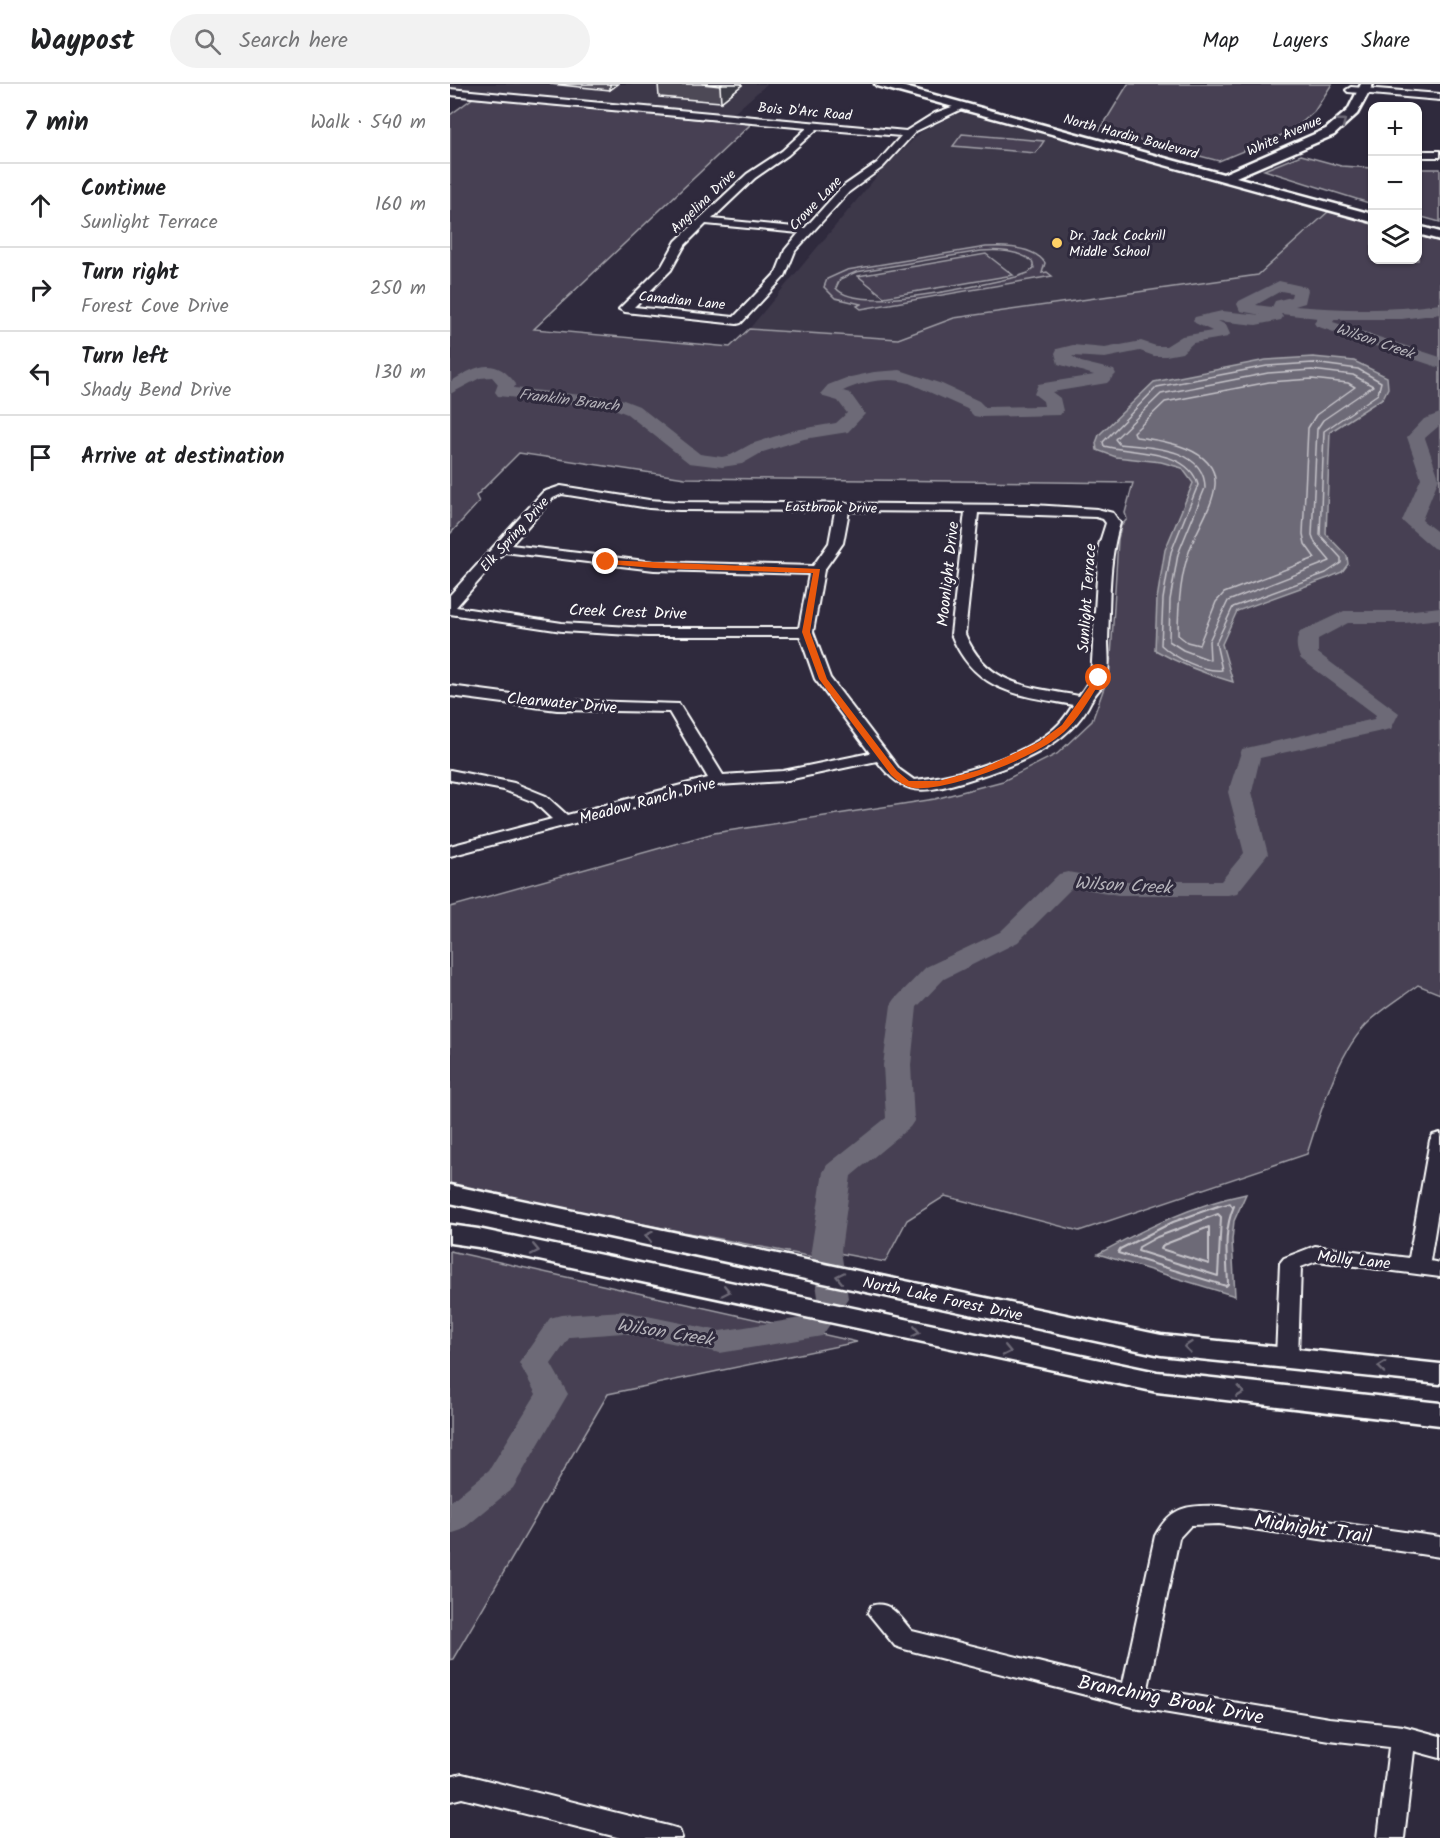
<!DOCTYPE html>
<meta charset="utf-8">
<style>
body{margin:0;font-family:Kalam,sans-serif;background:#f2f2f2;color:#202124}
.controls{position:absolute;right:18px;top:18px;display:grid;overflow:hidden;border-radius:12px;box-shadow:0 2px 4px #0004}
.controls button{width:54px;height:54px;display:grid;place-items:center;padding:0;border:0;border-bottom:2px solid #e0e0e0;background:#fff;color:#202124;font:30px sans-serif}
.stop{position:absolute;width:18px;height:18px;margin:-14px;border:4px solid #ea580c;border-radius:50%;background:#fff}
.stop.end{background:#ea580c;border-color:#fff;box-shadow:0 2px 6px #0008}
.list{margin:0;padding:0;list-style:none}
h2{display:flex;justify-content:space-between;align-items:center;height:78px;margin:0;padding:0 24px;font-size:26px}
h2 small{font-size:20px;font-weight:400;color:#757577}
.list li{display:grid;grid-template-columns:39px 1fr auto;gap:18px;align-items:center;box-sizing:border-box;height:84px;padding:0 24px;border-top:2px solid #e0e0e0}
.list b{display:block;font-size:22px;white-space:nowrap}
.list p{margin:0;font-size:20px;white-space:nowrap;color:#757577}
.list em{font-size:20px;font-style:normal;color:#757577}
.icon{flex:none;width:33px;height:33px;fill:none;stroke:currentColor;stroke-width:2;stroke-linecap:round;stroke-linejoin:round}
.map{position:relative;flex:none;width:990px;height:1754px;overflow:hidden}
header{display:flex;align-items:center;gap:36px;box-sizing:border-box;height:84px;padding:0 30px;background:#fff;border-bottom:2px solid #e0e0e0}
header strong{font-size:28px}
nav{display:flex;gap:33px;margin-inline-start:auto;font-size:21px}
.search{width:420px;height:54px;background:#f2f2f2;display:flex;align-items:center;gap:15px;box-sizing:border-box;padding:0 21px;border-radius:33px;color:#757577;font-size:22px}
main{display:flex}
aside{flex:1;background:#fff}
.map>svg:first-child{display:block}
.built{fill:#3c3749}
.green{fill:#464152;stroke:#a2a0a8;stroke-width:1.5;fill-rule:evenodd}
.water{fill:#6d6a77;stroke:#a7a6ad;stroke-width:1.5}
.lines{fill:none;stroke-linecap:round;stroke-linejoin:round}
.shore-far1{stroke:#c5c3c9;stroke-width:1.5}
.shore{stroke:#c5c3c9;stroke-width:2}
.river{fill:#6d6a77;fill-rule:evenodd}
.minor-casing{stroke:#fff;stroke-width:4}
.major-casing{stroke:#fff;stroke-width:5}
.minor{fill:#2f2a3d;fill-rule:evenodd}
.major{fill:#2f2a3d;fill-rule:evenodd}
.wall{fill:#4d4956;stroke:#fff;stroke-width:1.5}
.shaded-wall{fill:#3e3c46;stroke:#fff;stroke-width:1.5}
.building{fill:#595564;stroke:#fff;stroke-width:1.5}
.oneway{stroke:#6d6a77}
.route{fill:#ea580c}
.poi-dot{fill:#ffd166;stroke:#2f2a3d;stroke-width:2}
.labels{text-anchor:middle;stroke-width:6;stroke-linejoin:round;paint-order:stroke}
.far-street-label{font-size:14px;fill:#fff;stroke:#2f2a3d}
.far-poi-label{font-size:14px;fill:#fff;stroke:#2f2a3d;text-anchor:start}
.far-water-label{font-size:15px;font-style:italic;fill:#b6b4bb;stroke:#2f2a3d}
.street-label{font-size:16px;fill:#fff;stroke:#2f2a3d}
.water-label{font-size:18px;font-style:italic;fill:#b6b4bb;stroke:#2f2a3d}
.near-street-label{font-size:20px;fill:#fff;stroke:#2f2a3d}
</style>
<header>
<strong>Waypost</strong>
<div class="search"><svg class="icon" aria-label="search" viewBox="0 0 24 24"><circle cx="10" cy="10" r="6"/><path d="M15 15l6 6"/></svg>Search here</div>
<nav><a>Map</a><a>Layers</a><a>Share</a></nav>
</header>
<main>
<aside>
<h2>7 min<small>Walk · 540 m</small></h2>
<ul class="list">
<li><svg class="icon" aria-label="ahead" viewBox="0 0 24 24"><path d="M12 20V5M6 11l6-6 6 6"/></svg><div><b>Continue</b><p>Sunlight Terrace</p></div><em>160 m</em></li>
<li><svg class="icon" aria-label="right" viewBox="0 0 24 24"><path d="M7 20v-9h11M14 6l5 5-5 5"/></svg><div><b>Turn right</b><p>Forest Cove Drive</p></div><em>250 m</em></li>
<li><svg class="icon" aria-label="left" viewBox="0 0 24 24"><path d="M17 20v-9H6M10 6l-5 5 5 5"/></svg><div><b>Turn left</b><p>Shady Bend Drive</p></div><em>130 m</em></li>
<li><svg class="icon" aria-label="arrive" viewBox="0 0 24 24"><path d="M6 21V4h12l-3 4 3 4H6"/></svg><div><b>Arrive at destination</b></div></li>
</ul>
</aside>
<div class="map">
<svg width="990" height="1754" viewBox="0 0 990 1754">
<rect width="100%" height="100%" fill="#2f2a3d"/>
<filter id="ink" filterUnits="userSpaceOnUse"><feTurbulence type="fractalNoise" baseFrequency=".0167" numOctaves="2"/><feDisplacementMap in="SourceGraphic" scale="12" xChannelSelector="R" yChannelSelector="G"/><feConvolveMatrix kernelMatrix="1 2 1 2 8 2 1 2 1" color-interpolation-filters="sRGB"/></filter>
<g filter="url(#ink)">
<path class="built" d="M0,0H317L282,31L0,4Z
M518,27L685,75L879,127L808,191L504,234L448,255L299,245L432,86L471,48L504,31Z"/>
<path class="green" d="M678,0H882L864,28L850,40L832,51L769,77L650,46Z
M23,14L301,40L84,245L280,263L299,245L448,255L504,234L808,191L879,127L922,139V176H968V151L990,157V910L968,901C952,913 934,924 920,937C888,966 870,1030 857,1070L629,1147L495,1112L457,1136L435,1178L383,1168L384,1177L0,1103V823L264,749L485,715L553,697L607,670L642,637L655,601L661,573L668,455L671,442L677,435L675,429L683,399L235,394L69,369L26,412L29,418L0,450V31Z
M512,50L594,57L586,69L503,62Z
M851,71L891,82L922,84V120L814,86Z
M968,85H990V138L968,132Z
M536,163C554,162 584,162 595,179L592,189L597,188L602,192L411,225L407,222L411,220L385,214L374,203L377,195L397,186ZM531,167C548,166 568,166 582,177L584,184L578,189L566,193C534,200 406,231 386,204L390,195L406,188Z
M536,170L563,191L434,213L408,192Z
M0,1167L407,1258L158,1310L3,1575L0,1576Z"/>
<path class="water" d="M863,273L904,277L937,293L938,304L933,314L880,348L876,450L897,472L898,480L892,488L878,494L787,527L772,560L783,598C755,590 730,580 705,566L707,515L715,466L743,399L732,384L711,378L666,373L647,366L646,359L649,351L704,298L816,276Z
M796,1110L784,1137L782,1156L785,1212L648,1170C696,1144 742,1121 796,1110Z"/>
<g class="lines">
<path class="shore-far1" d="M863,279L908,285L931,298L928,310L874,347L870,451L891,474V479L876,489L783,523L766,559L772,586C753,588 725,574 711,561L713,515L721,468L748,401C739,365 684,370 654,362L653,358L707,303L817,282Z
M862,286L903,291L923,302L873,336L867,345L862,451L865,459L880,477L778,517L759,557L760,576L733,566L719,557L720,516L728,470L755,404C755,363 698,363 669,360L665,355L711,310L818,289Z
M862,295L898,299L905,303L866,331L858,344L853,450L855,460L865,474L774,509L766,518L749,561L737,558L728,551C728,522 730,492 740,465C747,444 763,423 765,401C768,364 711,356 686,353L684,348L715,318L819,298Z
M763,1124L780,1119L783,1124"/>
<path class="shore" d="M768,1122L723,1138L670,1165L668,1169L776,1202L778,1200C777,1173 773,1147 784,1122
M768,1130L771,1133L768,1192L688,1167L689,1163L707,1153Z
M759,1143V1180L711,1165L713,1161Z"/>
<path class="river" d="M829,197L856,203L858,206L855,219L845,222C894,226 942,227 990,220V230L952,235H885L883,238L990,273V284L866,242L864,239L868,234L831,230L833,233L831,236L806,241L768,237L776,241L780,250L778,253L743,259L732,269L716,272H704L690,267L655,274L622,272L631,278L664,286L666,290L657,299L602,308L610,314L613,327L610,331L530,333L524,332L517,325L459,299C439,292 411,298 393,307L400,309L415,330L398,348L354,355L313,368L292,380L272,383L239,379L177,330L162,324L48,312L45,308L48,300L42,293L30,294L0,310V298C26,282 45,271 66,300L64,304L171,315L189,322L250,370L272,373L281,371L301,360L345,346L386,339L397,329L388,317L374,313L371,309L378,301L396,294L424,288L450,286L492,300L529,317L535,323L594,322L593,317L584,310L588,300L644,291L608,280L605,269L607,265L623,261L655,264L691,257L706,262H716L732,252L762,247L745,239L743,236L745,233L772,227L811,231L790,227L787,220L789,217ZM831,207L842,209L841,213L825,217L822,223L806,221Z
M990,329V341L975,354L989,394L972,436L990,450V466L983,464L952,437L971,394L957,353L974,335Z
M990,523V535L955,539H898L868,555V569L949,629L941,645L810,674L802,708L818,770L787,809L778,811H668L623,803L568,858L494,895L467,923L461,981L464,1037L460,1043L401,1092L391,1166L398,1214L372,1252L270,1269L173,1249L120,1253L101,1280L118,1310L63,1404L12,1446L0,1450V1418L39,1386L86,1310L69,1279L100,1234L111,1231L173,1227L270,1247L351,1234L368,1213L361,1166L373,1088L377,1081L436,1034L433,981L441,921L445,915L476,883L550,848L609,790L618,788L668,797H771L794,769L778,708L792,665L924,635L926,631L851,575C846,568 845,555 850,548L894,527H955Z"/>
<defs>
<path id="minor" d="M901,3L990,10V16L898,8L896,6Z
M0,5L456,47L485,29L513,19L518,22L466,47L433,83L399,108L345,167L335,192L291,239L287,240L175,228L169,225L212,182L226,157L297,90L332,67L357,44L0,11ZM367,45L451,52L427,79L391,104L355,144L262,135L305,94L338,71ZM256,140L349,149L335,166L326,189L284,233L184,223L221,186L235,161Z
M968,67H990V73H968Z
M111,402L199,416L229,418L583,421L647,425L663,429L670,439C658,477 660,518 658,557C658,568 660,583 657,594C654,602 645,609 641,617C620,662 562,683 515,697C473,709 455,714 427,677L333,697L268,701L0,772V762L102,735L84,718L54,706L0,696V686L64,699L96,712L117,731L258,694L219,628L107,626L0,612V602L107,616L229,620L273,691L333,687L420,669L365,595L350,552H197L112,547L0,530V511L93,408ZM112,410L199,424L229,426L385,427L379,459L363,482L204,478L61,461L103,414ZM399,427L515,428L501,550C524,608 568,611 623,621C619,627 615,634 609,640C579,671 506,693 464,696L450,686L380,594L363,548L374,486L393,459ZM528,429L646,433L653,435L656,439L649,461L641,594L629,612C579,603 537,602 515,550ZM54,468L204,486L359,490L349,544H197L112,539L6,523Z
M990,1049V1115L980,1177L990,1179V1193L867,1177L851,1183L848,1273L845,1279L837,1281L829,1279L826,1273L830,1179L834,1174L865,1162L959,1174L980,1056L983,1051Z
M769,1422L990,1453V1473L769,1440L741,1441L729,1454L698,1604L879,1634L953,1642L990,1652V1674L964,1667L954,1754H928L939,1663L879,1656L683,1623L454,1565L445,1562L418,1529L421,1522C440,1515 450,1534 462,1547L673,1599L705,1452C721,1422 738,1421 769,1422Z
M12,1690L219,1742L229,1745L232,1754H171L12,1714L0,1717V1693Z"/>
<path id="major" d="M425,0H444L773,90L876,45L898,26L911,0H923L907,30L884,51L786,93L922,130V138L427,2Z
M968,142L990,148V156L968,150Z
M0,1101L711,1251L990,1280V1300L711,1271L0,1119Z
M0,1141L28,1145L707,1288L990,1319V1341L707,1308L28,1163L0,1159Z"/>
</defs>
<use href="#minor" class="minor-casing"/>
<use href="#major" class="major-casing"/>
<use href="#minor" class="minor"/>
<use href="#major" class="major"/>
</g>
<path class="wall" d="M100,0H168L160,6Z
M208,0H291L292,1L271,18L209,13Z"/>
<path class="shaded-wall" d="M160,0H168L160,6Z
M272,0H291L292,1L271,18L270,2Z"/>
<path class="building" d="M252,0H272L270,2Z"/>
<defs><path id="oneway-chevron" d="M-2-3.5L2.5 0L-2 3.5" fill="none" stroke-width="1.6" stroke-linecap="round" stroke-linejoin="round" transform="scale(1.5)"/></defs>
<g class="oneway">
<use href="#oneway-chevron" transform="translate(892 38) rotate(-38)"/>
<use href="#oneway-chevron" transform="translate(199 1152) rotate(-168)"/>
<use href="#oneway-chevron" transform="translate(85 1166) rotate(12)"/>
<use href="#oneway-chevron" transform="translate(390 1193) rotate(-168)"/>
<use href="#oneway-chevron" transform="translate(276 1207) rotate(12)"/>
<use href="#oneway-chevron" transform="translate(466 1248) rotate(12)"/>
<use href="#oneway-chevron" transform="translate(738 1263) rotate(-174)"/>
<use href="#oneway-chevron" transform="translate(557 1267) rotate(12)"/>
<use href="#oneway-chevron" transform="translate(932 1283) rotate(-173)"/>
<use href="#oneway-chevron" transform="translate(790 1308) rotate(7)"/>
</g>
</g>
<path class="route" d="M154,476L370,485L360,548L377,595L447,687L459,697H489L529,686L589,658L612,641L646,593L653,594C642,610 632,630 618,644C594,671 501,707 465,704C455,703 448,697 441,691L369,595L352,548L363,489L204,484L156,480L154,479Z"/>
<circle class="poi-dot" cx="607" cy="159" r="6"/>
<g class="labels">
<g class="far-street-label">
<text transform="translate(355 27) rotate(5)" y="5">Bois D'Arc Road</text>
<text transform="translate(834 51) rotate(-24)" y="5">White Avenue</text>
<text transform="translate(681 52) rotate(15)" y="5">North Hardin Boulevard</text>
<text transform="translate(253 117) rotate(-44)" y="5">Angelina Drive</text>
<text transform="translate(365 119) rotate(-46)" y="5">Crowe Lane</text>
<text transform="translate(232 216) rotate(6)" y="5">Canadian Lane</text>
<text transform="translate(381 423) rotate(1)" y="5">Eastbrook Drive</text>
<text transform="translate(64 450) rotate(-48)" y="5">Elk Spring Drive</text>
</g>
<g class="far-poi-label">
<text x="619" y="156">Dr. Jack Cockrill<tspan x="619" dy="16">Middle School</tspan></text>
</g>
<g class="far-water-label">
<text transform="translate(925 257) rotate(19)" y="5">Wilson Creek</text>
<text transform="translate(119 316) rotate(7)" y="5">Franklin Branch</text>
</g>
<g class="street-label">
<text transform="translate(497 490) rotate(-84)" y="6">Moonlight Drive</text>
<text transform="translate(636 514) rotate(-86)" y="6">Sunlight Terrace</text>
<text transform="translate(178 527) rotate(2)" y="6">Creek Crest Drive</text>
<text transform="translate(112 618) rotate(5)" y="6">Clearwater Drive</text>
<text transform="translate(197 716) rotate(-15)" y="6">Meadow Ranch Drive</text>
<text transform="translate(904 1175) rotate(6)" y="6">Molly Lane</text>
<text transform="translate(493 1214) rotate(12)" y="6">North Lake Forest Drive</text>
</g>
<g class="water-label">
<text transform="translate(673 801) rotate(3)" y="6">Wilson Creek</text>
<text transform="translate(215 1248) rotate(9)" y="6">Wilson Creek</text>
</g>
<g class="near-street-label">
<text transform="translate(863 1444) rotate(8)" y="7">Midnight Trail</text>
<text transform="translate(721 1615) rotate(11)" y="7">Branching Brook Drive</text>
</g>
</g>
</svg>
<div class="controls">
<button>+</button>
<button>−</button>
<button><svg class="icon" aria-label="layers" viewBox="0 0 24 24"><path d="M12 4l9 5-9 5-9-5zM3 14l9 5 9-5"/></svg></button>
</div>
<div class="stop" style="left:649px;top:594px"></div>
<div class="stop end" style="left:156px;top:478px"></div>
</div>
</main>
